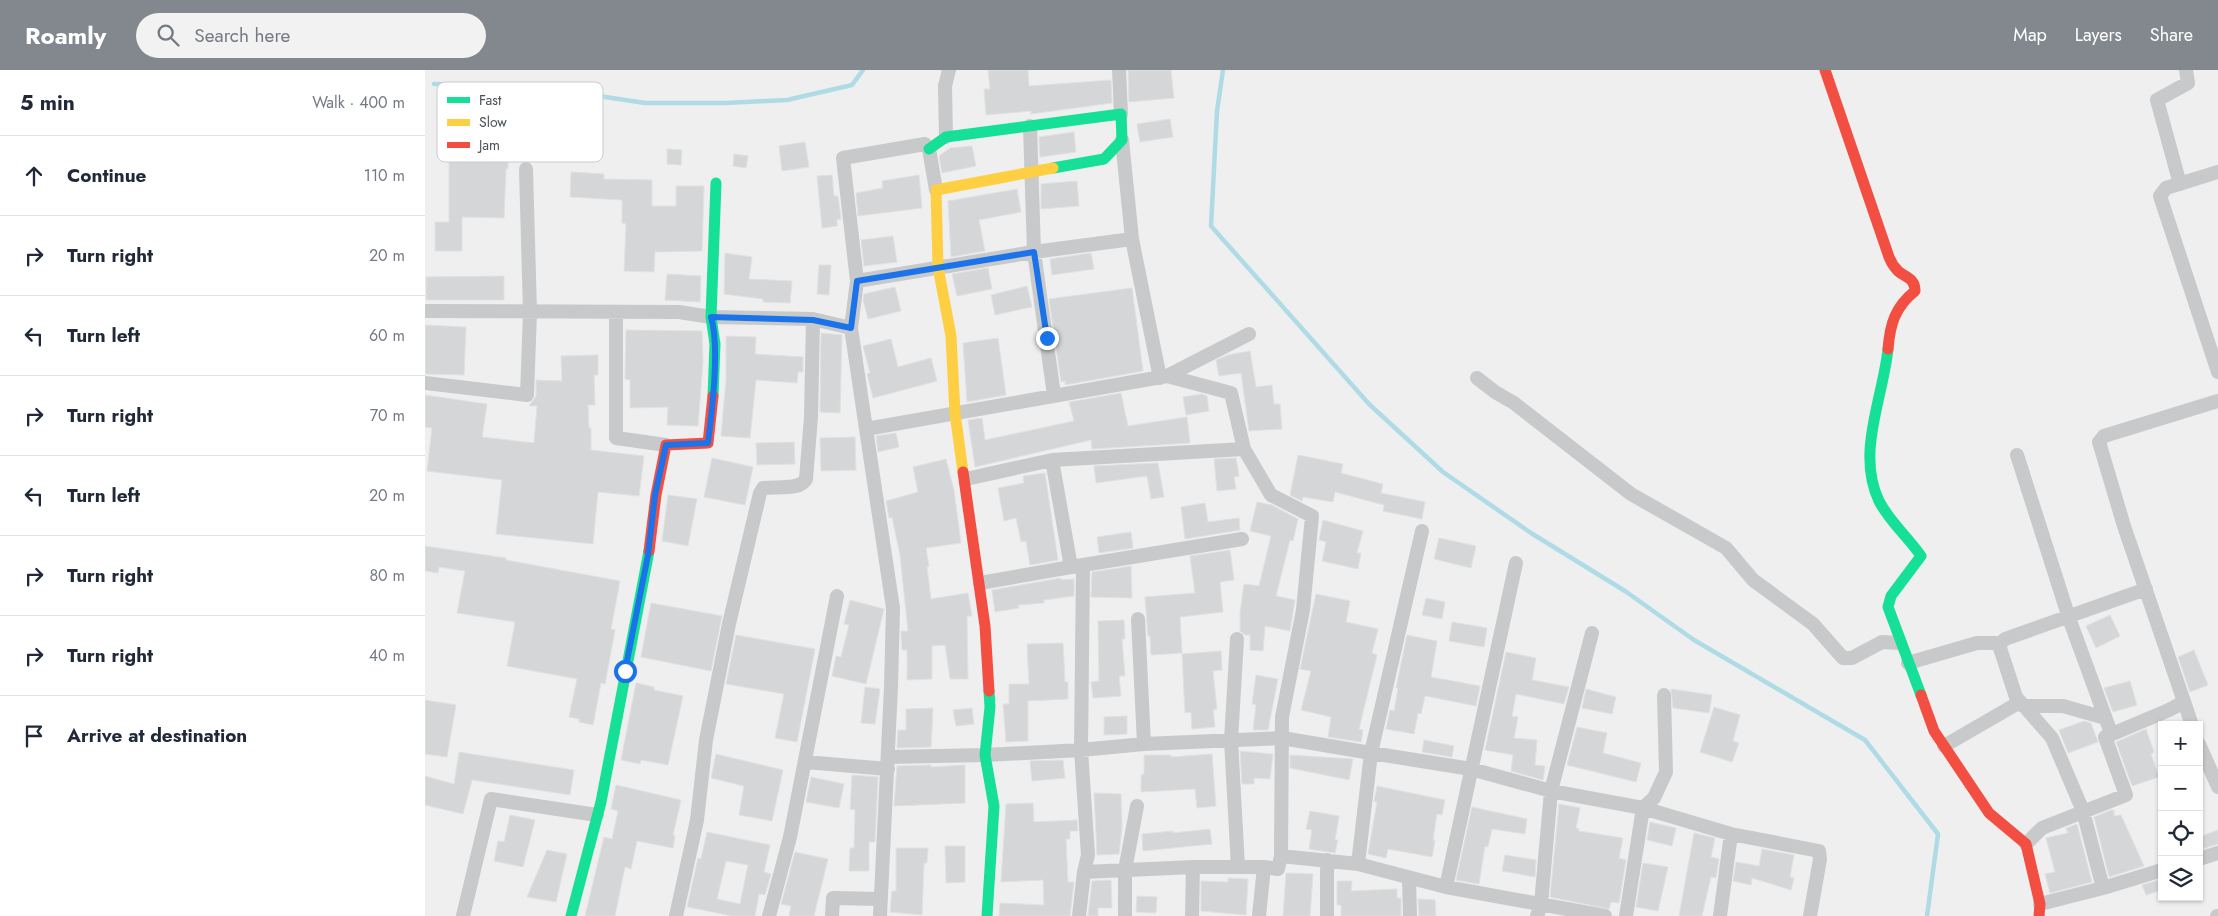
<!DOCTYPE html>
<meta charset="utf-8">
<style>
body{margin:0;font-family:Jost,sans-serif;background:#f2f2f3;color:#1f2937}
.controls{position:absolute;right:15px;bottom:15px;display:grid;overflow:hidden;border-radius:0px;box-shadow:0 1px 4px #0004}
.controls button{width:45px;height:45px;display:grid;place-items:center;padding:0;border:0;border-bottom:1px solid #e0e1e3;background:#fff;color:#1f2937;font:25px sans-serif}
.stop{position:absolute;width:15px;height:15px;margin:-11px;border:4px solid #1a73e8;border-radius:50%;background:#fff}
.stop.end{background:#1a73e8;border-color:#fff;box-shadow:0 1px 5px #0008}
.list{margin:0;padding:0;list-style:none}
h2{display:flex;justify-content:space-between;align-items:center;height:65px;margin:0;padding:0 20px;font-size:21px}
h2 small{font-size:16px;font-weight:400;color:#747a83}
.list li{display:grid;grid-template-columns:32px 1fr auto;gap:15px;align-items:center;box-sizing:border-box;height:80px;padding:0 20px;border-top:1px solid #e0e1e3}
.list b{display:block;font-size:19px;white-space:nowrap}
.list em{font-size:16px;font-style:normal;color:#747a83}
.icon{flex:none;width:28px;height:28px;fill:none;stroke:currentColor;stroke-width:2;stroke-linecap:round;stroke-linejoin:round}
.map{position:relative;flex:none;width:1793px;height:846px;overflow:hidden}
header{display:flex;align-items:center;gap:30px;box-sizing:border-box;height:70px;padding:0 25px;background:#82888e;color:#fff}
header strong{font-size:24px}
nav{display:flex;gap:28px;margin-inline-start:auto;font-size:18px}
.search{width:350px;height:45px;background:#f2f2f3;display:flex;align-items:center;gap:12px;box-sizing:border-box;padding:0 18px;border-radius:28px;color:#747a83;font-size:19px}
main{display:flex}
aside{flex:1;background:#fff}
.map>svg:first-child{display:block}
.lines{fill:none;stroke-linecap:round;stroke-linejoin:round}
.stream{stroke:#aedbe5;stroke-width:4.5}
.building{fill:#d5d6d8;stroke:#e0e1e2;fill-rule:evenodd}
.street{stroke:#c7c9ca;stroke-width:14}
.fast{stroke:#16e098;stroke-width:11}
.slow{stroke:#ffcf43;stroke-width:11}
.jam{stroke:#f24e42;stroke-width:11}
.route{stroke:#1a73e8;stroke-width:6}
.key{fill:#fff;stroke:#c8cbcd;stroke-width:1}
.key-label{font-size:14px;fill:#485159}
</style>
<header>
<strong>Roamly</strong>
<div class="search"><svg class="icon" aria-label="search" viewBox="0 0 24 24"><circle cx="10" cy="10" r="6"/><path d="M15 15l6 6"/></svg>Search here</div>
<nav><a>Map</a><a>Layers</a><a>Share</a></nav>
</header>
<main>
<aside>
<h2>5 min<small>Walk · 400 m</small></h2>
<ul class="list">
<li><svg class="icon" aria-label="ahead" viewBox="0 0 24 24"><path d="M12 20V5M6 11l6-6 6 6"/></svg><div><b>Continue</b></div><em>110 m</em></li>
<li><svg class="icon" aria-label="right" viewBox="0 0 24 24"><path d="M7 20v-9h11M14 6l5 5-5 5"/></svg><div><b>Turn right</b></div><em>20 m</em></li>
<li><svg class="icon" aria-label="left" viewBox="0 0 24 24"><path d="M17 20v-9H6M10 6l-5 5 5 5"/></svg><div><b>Turn left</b></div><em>60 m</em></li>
<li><svg class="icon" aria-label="right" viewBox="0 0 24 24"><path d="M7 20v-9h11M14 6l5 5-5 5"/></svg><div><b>Turn right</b></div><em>70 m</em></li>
<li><svg class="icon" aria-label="left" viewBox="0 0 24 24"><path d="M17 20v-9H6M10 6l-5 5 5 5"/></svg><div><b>Turn left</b></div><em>20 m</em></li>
<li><svg class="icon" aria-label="right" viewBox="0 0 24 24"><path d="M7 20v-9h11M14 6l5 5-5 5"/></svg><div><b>Turn right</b></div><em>80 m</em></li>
<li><svg class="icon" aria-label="right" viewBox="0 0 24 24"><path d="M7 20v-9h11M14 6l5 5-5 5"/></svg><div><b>Turn right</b></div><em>40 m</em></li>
<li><svg class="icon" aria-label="arrive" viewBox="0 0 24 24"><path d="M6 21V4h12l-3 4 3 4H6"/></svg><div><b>Arrive at destination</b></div></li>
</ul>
</aside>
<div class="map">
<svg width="1793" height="846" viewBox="0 0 1793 846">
<rect width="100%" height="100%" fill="#efefef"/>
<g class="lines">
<path class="stream" d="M798,0L792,41L786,156L944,334L1018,402L1106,463L1200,521L1269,570L1440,670L1513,764L1502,846
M9,14L114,17L220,33H300L362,30L427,15L438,0"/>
</g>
<path class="building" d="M563,0H603L604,16L686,10L687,33L606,44V41L561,45L559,19H565Z
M703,0H746L749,28L704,32Z
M745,49L748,67L715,72L712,54Z
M24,60L84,61L83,99H81L79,148L37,147V181H10V152H24Z
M649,62L651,82L615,87L614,67Z
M380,72L384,97L357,101L354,76Z
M547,76L551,96L517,103L514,86L525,78Z
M242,79L257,80L256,95L242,94Z
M309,84L323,86L321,98L308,96Z
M146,102L179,104V109L227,110V136H251V116H279L277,181L230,182L229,202L199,201L201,154L197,153V130L145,127Z
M407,105L409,126H413L416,149L412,150V156L397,158L392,106Z
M494,105L497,138L433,146L431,123L458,118L457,111Z
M652,111L654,136L616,139V114Z
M592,119L596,142L554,150L560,181L526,187L523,131Z
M468,166L472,192L439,196L436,170Z
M300,183L327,187L324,209L367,211L365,233L338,232V229L299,224Z
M666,183L669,199L627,205L625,189Z
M394,195H406L404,225L392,224Z
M563,198L567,219L532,226L527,204Z
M242,204L276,206L275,232L240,230Z
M79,206V230H1V207Z
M602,216L607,237L570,245L566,225Z
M470,217L476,241L443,249L438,230L439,224Z
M707,218L718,301L640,315V311L636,312L624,229Z
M0,255L41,257L39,305L0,304Z
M201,260L277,261L278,291L273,356L242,355L243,337L205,338V310L200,309Z
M396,263L417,265L415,343L395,342Z
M301,266L331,267L330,284L378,287V302H373L372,313L331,310L325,368L296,366L301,310Z
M573,268L581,325L542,332L538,273Z
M466,269L473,297L506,288L512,311L448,328L442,304L445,303L438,276Z
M825,281L831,317L847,315L849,334H855L857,359L824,361L816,303L794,306L791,290L803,285Z
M173,285V305H169L170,335H163L164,358H166V380L219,386L214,426L173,422L168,474L71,464L77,410L2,401L7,358L0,357V325L62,334L57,367L109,373L112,336H104L111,326V310L137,311L136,286Z
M696,323L703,356L762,347L765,373L667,379L666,370L550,397L543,350L557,348L560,370L649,351L644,332Z
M777,324L782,326L784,341L761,345L758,327Z
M471,363L474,377L453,382L451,366Z
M430,367L431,400L396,401L395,368Z
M369,372L370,394L332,395L331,373Z
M873,385L918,394L916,403L958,414L956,423L1000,432L997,449L958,441L959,435L910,422L908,432L878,427L877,431L865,425Z
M287,388L328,397L320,435L279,427Z
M811,388L814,406L809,407L811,419L792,421L789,389Z
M521,389L529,420L536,473L501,478L504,496L502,497L506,529L543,523L547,546H542L543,609H525L520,575L507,576V609L482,610V580H477L476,565V561H483L475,485L467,447L464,448L461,431L493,422L488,397Z
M733,393L739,427L726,429L722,406L671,413L669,396Z
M620,403L633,490L605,495L601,471L596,472L591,448L579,451L573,418L599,413L598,406Z
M243,425L272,429L263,476L237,471Z
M832,432L847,435L873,449L868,471L865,470L851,526L870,530L865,561L840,556L838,581L825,580V565H820L815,561V543L819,514L834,516L846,466L825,461Z
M780,433L783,452L814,448L815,460L760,469L756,437Z
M898,450L938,461L932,483H936L933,499L897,491L901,472L894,470Z
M706,462L708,478L674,483L672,467Z
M1014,468L1051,476L1046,498L1009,489Z
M0,476L81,488V490L195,511L186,559L190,560L180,614L176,613L168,655L154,652V649L144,647L152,609L82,596L90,552L32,543L40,501L14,497L13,503L0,501Z
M805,480L809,510L795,512L798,542L755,547L757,583L726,585L725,566H723L720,527L770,523L765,486Z
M706,496L707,528L666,527L667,502Z
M636,508V510L649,509V526L619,530V533L593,535L594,538L570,542L567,520Z
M891,524L925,531L921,552L953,559L947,583L952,585L934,659L938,660L936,672L903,667L906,647L876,640L886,601L875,599Z
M1001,528L1020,532L1017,549L997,545Z
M425,530L459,539L441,614L407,606L411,586L416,587L424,555L419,554Z
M226,533L297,546L286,601L216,587Z
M1685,545L1695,566L1671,578L1661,556Z
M699,550L700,569H697L700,606H694L696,626L668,628L666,612L674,611L673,551Z
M1027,552L1062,558L1059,577L1024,571Z
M311,565L390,579L372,672L350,668L359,624L301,614Z
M982,565L1012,571L1006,607L1055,616L1051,636L1000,626L996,644L993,643L989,664L961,659L965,640L969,641L973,618H971Z
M638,573L640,612H643V629L603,631V671L581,672L578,634H584V614H604L602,574Z
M1769,580L1783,615L1765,622L1753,587Z
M796,581L797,600L788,601L792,639L788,640L790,657L767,659L766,642L760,643L757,584Z
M1081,582L1111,588L1107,610L1144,617L1139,634L1091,624L1087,646L1093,647L1089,668L1112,670L1110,695L1120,696L1118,710L1086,701L1088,685L1060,680Z
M831,605L853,609L843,660H828L831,635L827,634Z
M1705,611L1712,635L1688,642L1679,618Z
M211,613L229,617V620L258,626L243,695L216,690L215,694L196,690Z
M440,617L455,619L450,654L436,653Z
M1161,619L1191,627L1187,644L1157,638Z
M1246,619L1287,625L1284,643L1248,638Z
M0,630L31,635L22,687L0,684Z
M1289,637L1315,645L1308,671L1314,673L1307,692L1275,682Z
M508,638L506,677L472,678L473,660H481V639Z
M547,638L549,654L531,656L528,640Z
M702,646V664L679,665V647Z
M1659,651L1666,653L1673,672L1643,683L1634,660Z
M1152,657L1182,663L1178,683L1216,693L1211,712L1142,695Z
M1721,659L1729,682L1726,684L1734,707L1707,716L1691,672Z
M999,670L1029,676L1027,687L997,682Z
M815,681L848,684L845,709L829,708V714H817Z
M34,682L149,700L145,725L47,710L38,744L0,735V706L29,714Z
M291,684L358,700L347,751L314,745L319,716L286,708Z
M787,684L791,736L772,738L770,719L716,722V705L719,704V685H746V687Z
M865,685L928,689L924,710L865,698Z
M638,690L640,708L607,711L605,691Z
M506,695V697L540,695V733L469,736L472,696Z
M427,705L453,707L450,772H444V801H424L425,778H429L430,740L425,739Z
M386,707L419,714L414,738L381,732Z
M191,715L256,730L248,765L250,766L248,778L212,771L206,799L200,797L190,846H160L179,767L187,769L193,741L186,739Z
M952,716L1020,730L1017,745L1012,744L1008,770H1010L1007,787L963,779L961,788L943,784L952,732L949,731Z
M669,723L696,724L697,758L694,784L672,785Z
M608,733L609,752L652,750L653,761H645V769H641L643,812H649L645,846H574L575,833L619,835L618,810L576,812L581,734Z
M1134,734L1155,738L1151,758L1154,759V761L1198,768L1194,788L1201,790L1194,833L1186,832L1184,839L1125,827Z
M1047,737L1102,749L1100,764L1067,759L1063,777L1060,776L1054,814L1031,810Z
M1686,740H1689V746L1696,745L1719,796L1684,807L1669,747Z
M885,741L914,746L910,770H913L910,783L884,779L887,760L881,759Z
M85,745L110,750L98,797L69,791L73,771L79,772Z
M1225,752L1251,758L1247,776L1222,770Z
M1652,754L1667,812L1625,823L1620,804L1630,802L1621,768L1643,763L1641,758Z
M785,759L787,774L718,781L717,764L748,761V763Z
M1793,760V774L1777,779L1774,767Z
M282,762L345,775L339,802L346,804L340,825L334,824L330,846H307L262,837L273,788L276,789ZM301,791L323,795L315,834L292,829Z
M1269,763L1290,768L1286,787L1294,789L1291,808L1286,807L1277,846H1254Z
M520,776H540V812L521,813Z
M471,778H503L502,793H499L497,845L465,842L467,821H471Z
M1337,779L1369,785L1365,807L1369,808L1366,820L1327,808L1326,815L1308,811L1311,792L1334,796Z
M122,780L142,784L131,832L102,827Z
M370,782L403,789L389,846H364L366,836L356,834Z
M1080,785L1111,790L1110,807L1077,801Z
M1218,793L1243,797L1233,841L1211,837Z
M861,803L888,804L885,846H858Z
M803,808L823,809L821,845L776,841V811L803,812Z
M686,810L687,838H673V846H663L667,811Z
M1734,810L1737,820L1721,825L1717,815Z
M912,811H927L926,821L972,819V828H976V846H916V835H912Z
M712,826L732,827L731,843L711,842Z
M993,829L1010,830L1011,846H994Z"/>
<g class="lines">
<path class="street" d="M694,0L696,44
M605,56L609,182L629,325
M521,67L520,16L524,0
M697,70L707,169L735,308
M1793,102L1741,118L1735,126L1793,302
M1755,114L1732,30L1763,13L1761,0
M511,120L504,79L500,74L418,88L432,211L426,258L441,359L742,306L824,264
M432,211L609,182L707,169
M0,241L254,242L286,247L388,249L426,258
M191,242V368L241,375
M1052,308L1070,322L1089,333L1206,424L1301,478L1328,510L1388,554L1418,588H1427L1457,572L1475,573
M0,313L102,325L105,242L101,99
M441,359L468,538L466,617L455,846
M1592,385L1644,548L1686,663
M627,390L819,379
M541,409L627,390L646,497L817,469
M997,461L946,683L1046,699L1126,721L1218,738L1306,764L1295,846
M555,513L646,497
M713,549L719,674
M812,569L806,670L813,797
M1483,593L1552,573H1575
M1598,636H1638L1680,648
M1767,655L1699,456L1674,372L1679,366L1793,331
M1774,674L1793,717
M1519,676L1595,632
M463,687L560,685L656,680L719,674L857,668L946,683L933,794
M380,692L463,699
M1306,764L1394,781L1395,789L1385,846
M1601,774L1617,758L1701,725L1680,667L1744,640L1759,632
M856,786L933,794L1021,817L1180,846
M1774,789L1793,783
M902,790V846
M659,802L768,797H839L853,799L856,786L857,647L878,540L887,446L846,425L819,379L806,323L742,306
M984,808L985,846
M1021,817L1091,493
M1678,818L1658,741L1627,668L1591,627L1574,575L1580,569L1721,519
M1615,834L1678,818L1737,800
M38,846L66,729L172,745
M251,846L272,750L281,670L304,554L335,423L338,418C350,416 375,421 381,409L386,347L388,249
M344,846L365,767L412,526
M407,846L408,828L456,829
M654,846L659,802L663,785L656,680L658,495
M700,846V800L712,736
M767,846L768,797
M834,846L839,797
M1112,846L1116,834L1126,721L1167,563
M1201,846L1218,738L1229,728L1241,702L1239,625
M1792,846H1793"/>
<path class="fast" d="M504,79L521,67L696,44L697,70L679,89L628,98
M1463,279C1458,328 1431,383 1454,431C1464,451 1483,467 1496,486L1466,526L1463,537L1496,625
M288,326L290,274L286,247L291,113
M146,846L176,732L224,481
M562,846L569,736L560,685L565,637L564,621"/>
<path class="slow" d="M538,402L530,343L526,266L513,197L511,120L628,98"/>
<path class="jam" d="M1400,0L1464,187C1466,192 1469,197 1473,201C1481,208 1490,208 1490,221C1470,237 1465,254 1463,279
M538,402L560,556L564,621
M224,481L231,425L241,375L283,373L288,326
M1496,625L1509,661L1564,743L1601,774L1615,834L1614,846"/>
</g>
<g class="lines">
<path class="route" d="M200,601L223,485L230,425L241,375L283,373C287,341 295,276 286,247L388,250L426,258L432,211L609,182L622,268"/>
</g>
<rect x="12" y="12" width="166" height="80" rx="8" class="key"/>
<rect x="22" y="27" width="23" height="6" fill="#16e098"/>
<rect x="22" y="49" width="23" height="7" fill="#ffcf43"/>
<rect x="22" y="72" width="23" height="6" fill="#f24e42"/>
<g class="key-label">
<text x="54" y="35">Fast</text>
<text x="54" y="57">Slow</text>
<text x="54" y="80">Jam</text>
</g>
</svg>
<div class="controls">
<button>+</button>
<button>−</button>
<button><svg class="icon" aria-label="locate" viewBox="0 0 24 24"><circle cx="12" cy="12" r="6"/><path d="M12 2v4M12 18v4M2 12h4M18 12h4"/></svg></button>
<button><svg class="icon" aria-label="layers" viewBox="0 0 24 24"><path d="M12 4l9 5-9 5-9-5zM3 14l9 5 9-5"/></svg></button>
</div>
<div class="stop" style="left:200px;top:601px"></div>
<div class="stop end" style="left:622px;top:268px"></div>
</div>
</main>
